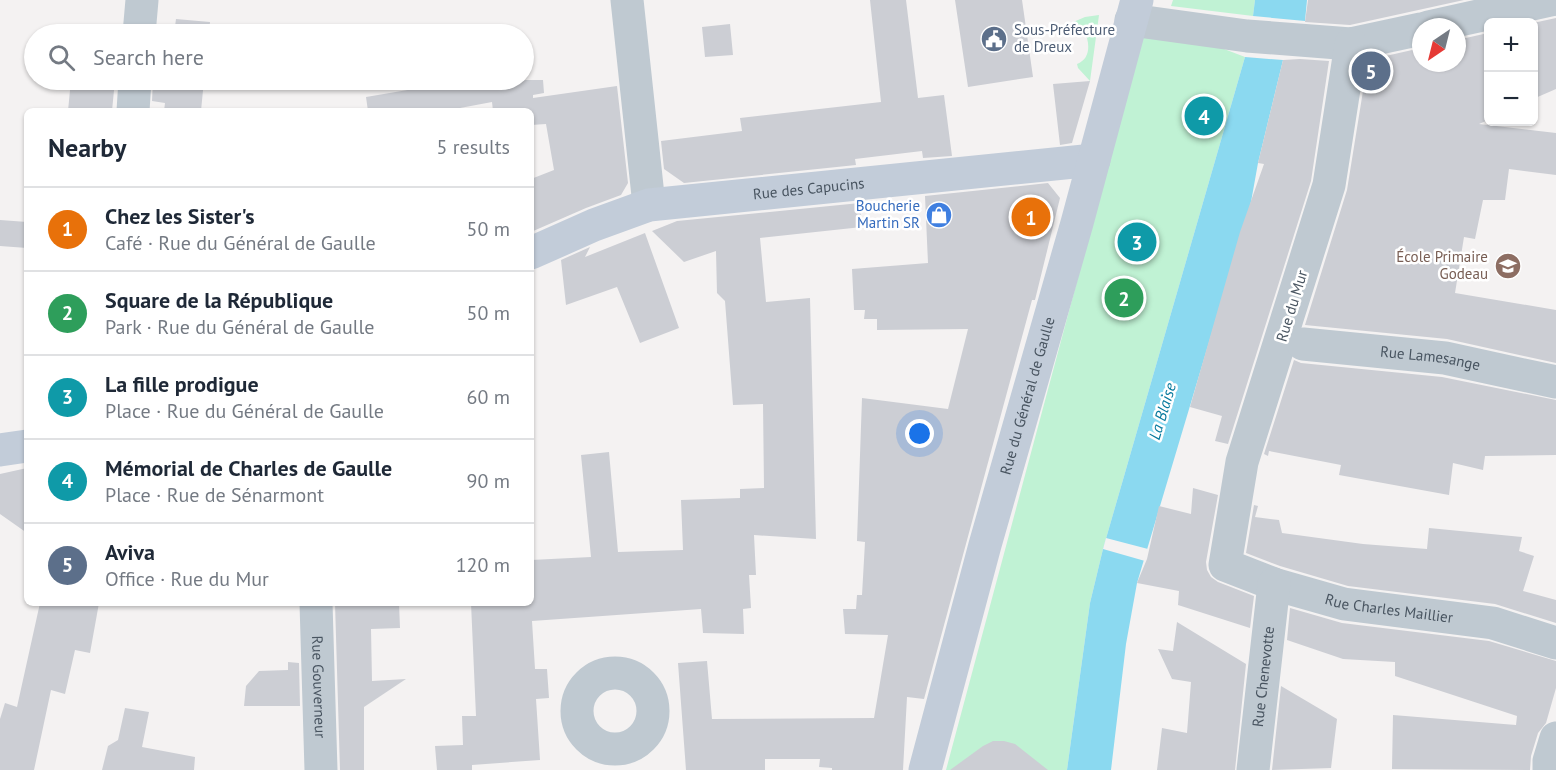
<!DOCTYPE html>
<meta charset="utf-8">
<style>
body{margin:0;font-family:"PT Sans",sans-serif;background:#f2f2f3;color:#1f2937}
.controls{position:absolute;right:18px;top:18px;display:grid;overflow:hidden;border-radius:9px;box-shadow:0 2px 4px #0004}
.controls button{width:54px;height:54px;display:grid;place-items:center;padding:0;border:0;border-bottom:2px solid #e0e1e3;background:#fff;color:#1f2937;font:30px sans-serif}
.compass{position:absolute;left:1412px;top:18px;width:54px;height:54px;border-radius:50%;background:#fff;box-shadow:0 2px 4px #0004;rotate:215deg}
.you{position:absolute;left:920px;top:434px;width:21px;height:21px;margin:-15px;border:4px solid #fff;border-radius:50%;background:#1a73e8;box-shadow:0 0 0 9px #1a73e833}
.badge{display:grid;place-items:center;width:39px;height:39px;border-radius:50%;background:#126dee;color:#fff;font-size:20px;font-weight:700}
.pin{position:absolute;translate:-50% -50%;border:3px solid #fff;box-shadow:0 2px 6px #0006}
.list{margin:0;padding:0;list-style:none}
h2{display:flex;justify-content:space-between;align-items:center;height:78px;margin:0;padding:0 24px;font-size:26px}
h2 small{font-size:20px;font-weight:400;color:#747a83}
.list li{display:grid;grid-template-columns:39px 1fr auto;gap:18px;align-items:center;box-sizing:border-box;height:84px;padding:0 24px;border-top:2px solid #e0e1e3}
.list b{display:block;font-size:22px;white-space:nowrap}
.list p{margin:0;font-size:20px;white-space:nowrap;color:#747a83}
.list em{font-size:20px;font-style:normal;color:#747a83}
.icon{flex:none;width:33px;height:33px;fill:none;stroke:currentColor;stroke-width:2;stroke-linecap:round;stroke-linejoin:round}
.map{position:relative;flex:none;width:1556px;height:770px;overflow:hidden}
.search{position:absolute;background:#fff;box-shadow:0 2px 4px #0004;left:24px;top:24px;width:510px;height:66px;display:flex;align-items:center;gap:15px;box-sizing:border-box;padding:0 21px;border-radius:33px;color:#747a83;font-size:22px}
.panel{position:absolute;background:#fff;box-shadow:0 2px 4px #0004;left:24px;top:108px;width:510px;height:498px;border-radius:9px}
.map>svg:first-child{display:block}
.green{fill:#c0f2d4}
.water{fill:#8bd9f0}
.pier{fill:#f4f2f2}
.building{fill:#ccced4}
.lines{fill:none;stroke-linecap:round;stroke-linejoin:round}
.street{stroke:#bfc9d1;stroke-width:33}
.secondary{stroke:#c2ccd9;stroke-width:33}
.labels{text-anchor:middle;stroke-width:5;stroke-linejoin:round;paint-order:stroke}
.service-label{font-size:15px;fill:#4e5e75;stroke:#fff;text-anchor:start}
.street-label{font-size:15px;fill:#485460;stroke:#fff}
.shop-label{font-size:15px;fill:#366cbe;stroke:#fff;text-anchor:end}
.education-label{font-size:15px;fill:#785e54;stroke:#fff;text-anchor:end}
.water-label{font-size:16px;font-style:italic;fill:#087a9d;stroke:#fff}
</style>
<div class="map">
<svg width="1556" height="770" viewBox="0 0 1556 770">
<rect width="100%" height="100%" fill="#f4f2f2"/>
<path class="green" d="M1173,0H1255L1253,16L1171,6Z
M1099,15L1090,81L1078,68L1077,64C1088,60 1090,49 1087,38L1071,23L1085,17Z
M1143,35L1211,44L1245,57L1103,549L1090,603L1067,770H946Z"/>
<path class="water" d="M1255,0H1307L1305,21L1253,16Z
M1245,57L1283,60L1258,163L1251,202L1137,583L1126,644L1111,770H1067L1090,603L1103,549Z"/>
<path class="pier" d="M1106,538L1148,549L1145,561L1103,549Z"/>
<path class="building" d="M870,0H906L918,98L944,95L952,156L923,158L922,151L855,159L856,165L684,183L664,169L661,141L742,131L740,118L881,102Z
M955,0H1022L1033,77L968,87Z
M1308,0H1464L1350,25L1305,22Z
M1556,18V89L1533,99V23Z
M176,19L210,22L209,34H174Z
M730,24L733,55L705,57L702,27Z
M1488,33V120L1479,124L1556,133V175L1509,169L1505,200H1483L1475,239L1464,237L1455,293L1556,310V363L1447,339L1305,325L1347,190L1368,60L1421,48V63H1457V40Z
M1300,59L1329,61L1311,181L1228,444L1215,441L1222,416L1190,407L1240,232L1264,164L1258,163L1283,60Z
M71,80H115L112,111H68Z
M153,80H204L201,111H164L165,103L152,101Z
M467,80H543L544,93L533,95V98L617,86L628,183L621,195L586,208L531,232V179L554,170L546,124L531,125V111H493L492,102L444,111H368L366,97Z
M1090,81L1072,143L1060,145L1053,84Z
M1048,183L1060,198L1035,300H1032L924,699L907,697L903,770H832V768L819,767L820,759H765V770H686L678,663L707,661L712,719L874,718L888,635L845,634L843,609H856L857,595H862L865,542L857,541L862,398L948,409L968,329L877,330V319H864L865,310H854L852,269L928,263L925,196Z
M860,203L862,227L760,238L766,302L810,298L816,539L754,535L756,575H749L751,608L743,609L744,634L703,633L701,609L532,621L535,669H547L549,698L536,699L540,760L472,765V770H437L435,746L463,745L462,716H476L471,603H531V560L591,557L581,455L609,452L618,552L683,550L681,500L740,498V489L764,488L763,404L733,405L725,301L717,293L716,251L684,262L652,231L677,221Z
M0,220L27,222V248L0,246Z
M645,233L679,328L640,343L617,287L566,305L561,260L590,247L585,257Z
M1294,360L1301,363L1442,377L1556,400V455L1485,456L1483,470L1453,463L1449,495L1339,475L1341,465L1269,451L1268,456L1264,454Z
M27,468V533L0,514V474Z
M1193,488L1218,495L1206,562L1207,570L1211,577L1218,582L1254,596L1250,628L1178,605L1179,591L1137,583L1147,559L1159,506L1191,514Z
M1254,505L1258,506L1255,517L1279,520L1282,533L1363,544L1427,549L1429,528L1522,537L1519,551L1534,556L1523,591L1556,600V623L1495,604L1348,586L1280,566L1246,553Z
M40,603H99L90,653L75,650L65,694L51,690L34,770H0V719L5,703L17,707Z
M335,603H399L400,628L371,629L372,681L406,679L364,707V770H340Z
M1290,608L1342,623L1489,641L1556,661V688L1546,723L1538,733L1531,756L1530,770L1392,769L1393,715L1516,725L1517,716L1395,676V662L1343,659L1287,640Z
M1177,622L1246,664L1235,770H1157L1162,728L1187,733L1191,682L1172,679L1158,649L1173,651Z
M288,662L299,663L300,706H244L246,686L259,671L288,670Z
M1281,686L1337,719L1331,768L1272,770Z
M125,708L149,712L142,747L195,757L194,770H102L108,746L118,740Z
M993,741H1004L1015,744L1048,770H950L983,746Z"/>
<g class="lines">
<g class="street">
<path d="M627,0L649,205"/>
<path d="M1131,20L1247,36L1351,44L1421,29"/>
<path d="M1428,27L1551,0"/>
<path d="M139,34L142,0"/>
<path id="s1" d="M1351,44L1329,185L1242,462L1225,565L1274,584L1344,604L1493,623L1556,643"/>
<path d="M133,111L135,80"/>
<path id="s2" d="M1303,344L1445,358L1556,382"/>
<path id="s3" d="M316,603L321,770"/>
<circle cx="615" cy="711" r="38"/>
<path id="s4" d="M1253,770L1274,584"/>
<path d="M1549,770V761L1556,738"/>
</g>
<g class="secondary">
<path id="s5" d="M531,253L594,225L649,205L1094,160"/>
<path d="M0,450L27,446"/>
<path id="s6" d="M925,770L985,545L1077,223L1137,0"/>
</g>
</g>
<defs>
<symbol id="civic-disc" viewBox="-11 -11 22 22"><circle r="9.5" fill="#5c6f8a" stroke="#fff"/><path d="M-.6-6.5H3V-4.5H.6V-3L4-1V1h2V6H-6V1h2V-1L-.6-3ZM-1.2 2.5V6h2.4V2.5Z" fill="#fff"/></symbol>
<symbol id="shop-disc" viewBox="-11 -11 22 22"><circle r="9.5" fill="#3f7fe0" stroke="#fff"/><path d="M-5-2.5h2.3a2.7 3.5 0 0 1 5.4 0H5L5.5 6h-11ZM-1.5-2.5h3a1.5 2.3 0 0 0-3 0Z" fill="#fff"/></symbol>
<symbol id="school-disc" viewBox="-11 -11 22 22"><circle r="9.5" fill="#8d6e63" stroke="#fff"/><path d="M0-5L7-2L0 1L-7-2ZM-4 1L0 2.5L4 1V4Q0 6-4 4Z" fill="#fff"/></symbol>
</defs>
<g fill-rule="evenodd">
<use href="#civic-disc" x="979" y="24" width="30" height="30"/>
<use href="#shop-disc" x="924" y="200" width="30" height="30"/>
<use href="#school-disc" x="1493" y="251" width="30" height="30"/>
</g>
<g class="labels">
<g class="service-label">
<text x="1014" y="35">Sous-Préfecture<tspan x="1014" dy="17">de Dreux</tspan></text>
</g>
<g class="street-label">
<text dy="5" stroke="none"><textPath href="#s5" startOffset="288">Rue des Capucins</textPath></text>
<text transform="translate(1292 306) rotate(-73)" y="5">Rue du Mur</text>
<text dy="5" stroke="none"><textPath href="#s2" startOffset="128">Rue Lamesange</textPath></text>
<text dy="5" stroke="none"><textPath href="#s6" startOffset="388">Rue du Général de Gaulle</textPath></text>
<text dy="5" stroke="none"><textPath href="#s1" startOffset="708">Rue Charles Maillier</textPath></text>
<text dy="5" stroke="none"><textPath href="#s4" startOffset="94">Rue Chenevotte</textPath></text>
<text dy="5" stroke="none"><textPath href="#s3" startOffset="84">Rue Gouverneur</textPath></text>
</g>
<g class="shop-label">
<text x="920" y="211">Boucherie<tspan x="920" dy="17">Martin SR</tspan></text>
</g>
<g class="education-label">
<text x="1488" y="262">École Primaire<tspan x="1488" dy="17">Godeau</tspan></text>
</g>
<g class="water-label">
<text transform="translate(1162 411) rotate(-73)" y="6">La Blaise</text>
</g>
</g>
</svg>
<div class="controls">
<button>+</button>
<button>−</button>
</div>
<svg class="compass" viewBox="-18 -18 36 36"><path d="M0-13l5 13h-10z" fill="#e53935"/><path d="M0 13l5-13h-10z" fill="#747a83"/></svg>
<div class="you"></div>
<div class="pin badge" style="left:1031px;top:217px;background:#e8710a">1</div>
<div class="pin badge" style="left:1124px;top:298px;background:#2e9e5b">2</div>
<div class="pin badge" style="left:1137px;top:242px;background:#0f9aa8">3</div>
<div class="pin badge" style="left:1204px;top:116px;background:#0f9aa8">4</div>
<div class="pin badge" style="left:1371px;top:71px;background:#5c6f8a">5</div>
<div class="search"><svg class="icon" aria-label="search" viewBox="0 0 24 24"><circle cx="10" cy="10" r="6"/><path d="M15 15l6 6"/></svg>Search here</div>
<section class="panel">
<h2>Nearby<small>5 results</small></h2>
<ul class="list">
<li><span class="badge" style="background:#e8710a">1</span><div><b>Chez les Sister's</b><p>Café · Rue du Général de Gaulle</p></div><em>50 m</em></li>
<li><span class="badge" style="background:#2e9e5b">2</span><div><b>Square de la République</b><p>Park · Rue du Général de Gaulle</p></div><em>50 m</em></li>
<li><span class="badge" style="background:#0f9aa8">3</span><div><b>La fille prodigue</b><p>Place · Rue du Général de Gaulle</p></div><em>60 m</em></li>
<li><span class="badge" style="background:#0f9aa8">4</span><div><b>Mémorial de Charles de Gaulle</b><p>Place · Rue de Sénarmont</p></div><em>90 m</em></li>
<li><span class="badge" style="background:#5c6f8a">5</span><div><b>Aviva</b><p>Office · Rue du Mur</p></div><em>120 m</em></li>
</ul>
</section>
</div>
